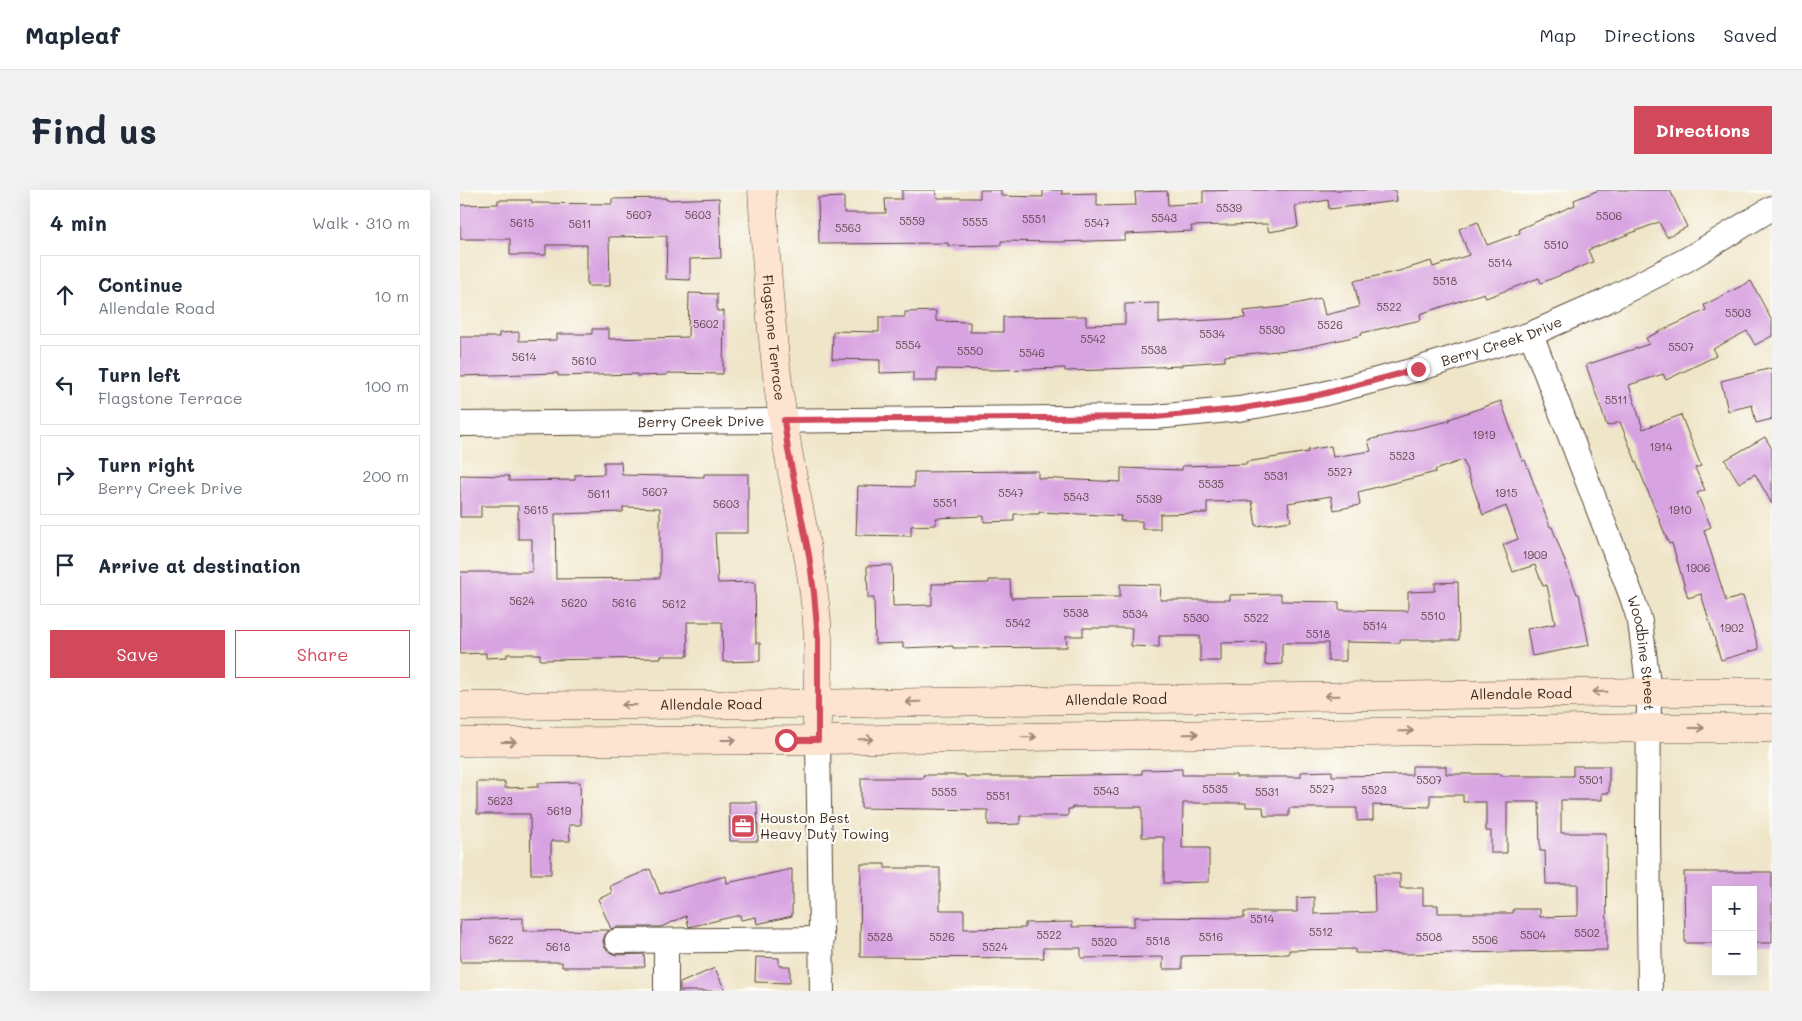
<!DOCTYPE html>
<meta charset="utf-8">
<style>
body{margin:0;font-family:Mali,sans-serif;background:#f2f2f3;color:#1f2937}
.controls{position:absolute;right:15px;bottom:15px;display:grid;overflow:hidden;border-radius:0px;box-shadow:0 5px 20px #0002}
.controls button{width:45px;height:45px;display:grid;place-items:center;padding:0;border:0;border-bottom:1px solid #e0e1e3;background:#fff;color:#1f2937;font:25px sans-serif}
.stop{position:absolute;width:15px;height:15px;margin:-11px;border:4px solid #d1495b;border-radius:50%;background:#fff}
.stop.end{background:#d1495b;border-color:#fff;box-shadow:0 1px 5px #0008}
.list{margin:0;padding:0;list-style:none}
h2{display:flex;justify-content:space-between;align-items:center;height:65px;margin:0;padding:0 20px;font-size:21px}
h2 small{font-size:16px;font-weight:400;color:#747a83}
.list li{display:grid;grid-template-columns:32px 1fr auto;gap:15px;align-items:center;box-sizing:border-box;height:80px;margin:0 10px 10px;padding:0 10px;border:1px solid #e0e1e3;border-radius:0px}
.list b{display:block;font-size:19px;white-space:nowrap}
.list p{margin:0;font-size:16px;white-space:nowrap;color:#747a83}
.list em{font-size:16px;font-style:normal;color:#747a83}
.actions{display:flex;gap:10px;padding:15px 20px}
.actions a{flex:1;padding:11px 0;border:1px solid #d1495b;border-radius:0px;text-align:center;font-size:18px;color:#d1495b}
.actions .main{background:#d1495b;color:#fff}
.icon{flex:none;width:28px;height:28px;fill:none;stroke:currentColor;stroke-width:2;stroke-linecap:round;stroke-linejoin:round}
.map{position:relative;flex:none;width:1312px;height:801px;overflow:hidden;border-radius:0px}
header{display:flex;align-items:center;gap:30px;box-sizing:border-box;height:70px;padding:0 25px;background:#fff;border-bottom:1px solid #e0e1e3}
header strong{font-size:24px}
nav{display:flex;gap:28px;margin-inline-start:auto;font-size:18px}
.intro{display:flex;align-items:center;justify-content:space-between;box-sizing:border-box;height:120px;padding:0 30px}
h1{margin:0;font-size:35px}
.button{padding:12px 22px;border-radius:0px;background:#d1495b;color:#fff;font-size:18px;font-weight:700}
main{display:flex;gap:30px;padding:0 30px}
aside{flex:1;background:#fff;border-radius:0px;box-shadow:0 5px 20px #0002}
.map>svg:first-child{display:block}
.building{fill:#d8a3e1;fill-rule:evenodd}
.lines{fill:none;stroke-linecap:round;stroke-linejoin:round}
.street-casing{stroke:#564638;stroke-width:26}
.secondary-casing{stroke:#564638;stroke-width:29}
.street{stroke:#fff;stroke-width:24}
.secondary{stroke:#fde4d1;stroke-width:28}
.oneway{stroke:#9c8778}
.route{stroke:#d1495b;stroke-width:6}
.labels{text-anchor:middle;stroke-width:4;stroke-linejoin:round;paint-order:stroke}
.number-label{font-size:11px;fill:#62484f}
.street-label{font-size:14px;fill:#3b2a1e;stroke:#fdfcf7}
.poi-label{font-size:14px;fill:#3b2a1e;stroke:#fdfcf7;text-anchor:start}
</style>
<header>
<strong>Mapleaf</strong>
<nav><a>Map</a><a>Directions</a><a>Saved</a></nav>
</header>
<div class="intro"><h1>Find us</h1><a class="button">Directions</a></div>
<main>
<aside>
<h2>4 min<small>Walk · 310 m</small></h2>
<ul class="list">
<li><svg class="icon" aria-label="ahead" viewBox="0 0 24 24"><path d="M12 20V5M6 11l6-6 6 6"/></svg><div><b>Continue</b><p>Allendale Road</p></div><em>10 m</em></li>
<li><svg class="icon" aria-label="left" viewBox="0 0 24 24"><path d="M17 20v-9H6M10 6l-5 5 5 5"/></svg><div><b>Turn left</b><p>Flagstone Terrace</p></div><em>100 m</em></li>
<li><svg class="icon" aria-label="right" viewBox="0 0 24 24"><path d="M7 20v-9h11M14 6l5 5-5 5"/></svg><div><b>Turn right</b><p>Berry Creek Drive</p></div><em>200 m</em></li>
<li><svg class="icon" aria-label="arrive" viewBox="0 0 24 24"><path d="M6 21V4h12l-3 4 3 4H6"/></svg><div><b>Arrive at destination</b></div></li>
</ul>
<div class="actions"><a class="main">Save</a><a>Share</a></div>
</aside>
<div class="map">
<svg width="1312" height="801" viewBox="0 0 1312 801">
<rect width="100%" height="100%" fill="#fdfcf7"/>
<filter id="ink" filterUnits="userSpaceOnUse"><feTurbulence type="fractalNoise" baseFrequency=".02" numOctaves="2"/><feDisplacementMap in="SourceGraphic" scale="10" xChannelSelector="R" yChannelSelector="G"/><feConvolveMatrix kernelMatrix="1 2 1 2 8 2 1 2 1" color-interpolation-filters="sRGB"/></filter>
<filter id="wash" filterUnits="userSpaceOnUse"><feTurbulence type="fractalNoise" baseFrequency=".0096" numOctaves="4" result="noise"/><feDisplacementMap in="SourceGraphic" scale="20" xChannelSelector="R" yChannelSelector="G"/><feGaussianBlur stdDeviation="1.12" result="paint"/><feColorMatrix in="noise" values="0 0 0 0 0 0 0 0 0 0 0 0 0 0 0 0 0 1.4 0 .05"/><feComposite in="paint" operator="in"/></filter>
<g filter="url(#wash)">
<rect width="100%" height="100%" fill="#efe5c8"/>
<g id="blocks">
<path class="building" d="M442,0H476L477,8H520V0H541V6L583,7V0H602V4L637,3V16L676,15L675,2L707,1L708,15L743,13V1L784,0H936L937,11L869,19L868,10L835,16L838,37L809,42L807,34L731,36L732,41L665,44V50L598,52L541,51V55L488,56V53L359,54L358,8L384,7V23H426L425,9H442Z
M1139,0H1210L1227,37L1207,47L1199,32L1128,60L1133,72L1081,93L1079,88L1026,108L1024,103L960,124L961,130L901,143L902,145L839,159L765,166V171L722,174V176L645,179V180L605,181V178L538,180L477,179V191H453V182L420,183V170L372,169L373,141L419,142V127H445V122L476,121V131L510,132V142H543V127L626,126V135L665,134V114L699,113V133L785,128L784,121L822,117L861,108L865,125L899,117L894,91L939,81L971,71L973,77L1009,65L999,39L1018,32L1027,55L1060,43L1059,39L1115,15L1114,10Z
M206,8V10L259,8L261,68L230,69V90L206,89L207,46L149,47L150,96H127V55H86V65H50V49H0V15L38,14V10H72V13L152,14V9Z
M1291,91L1312,131V146L1295,155L1287,141L1253,159L1256,166L1206,190L1203,184L1169,195L1183,239L1221,225L1241,276L1235,278L1245,300L1237,303L1251,337L1244,340L1266,411L1283,406L1299,459L1261,470L1241,404L1228,408L1212,353L1209,354L1160,232L1147,236L1126,175L1189,154L1186,148L1246,120L1244,115Z
M229,103L257,104V121H264L263,184L207,183V185L177,186V184L98,186V183L0,186V147H39V143L59,142V151L97,150V144H132V139H149V149L228,147Z
M1312,178V229L1296,233L1292,215L1268,221L1261,191Z
M1041,211L1062,271L1065,270L1090,337H1092L1117,404H1119L1129,455L1072,466L1067,439L1095,434L1087,395L1083,396L1075,375L1053,382L1043,355L1058,349L1046,316L1023,325L1003,270L975,280L976,282L898,302L900,315L874,320L871,306L828,313L831,331L796,336L792,311L747,312V323L700,324V339H682V331H660L661,326L579,322V324H554V331L524,332V326L476,328V335L451,336V346L396,345L398,296L454,297V282L578,281V288L661,292V278L722,280V276L787,274L786,272L848,262V260L871,256L873,267L911,261L908,250L989,231V229Z
M1305,247L1312,259V314L1295,284L1279,293L1265,270Z
M144,272H161L162,285L244,287V284H288V343H255L258,393L295,392L296,453H300V471L263,472L262,432H227L228,466H201V468L80,470V464H47V467L26,468V463L0,464V382H72V349H58V316H21V327H0V285L49,286V291L115,290V285L144,284ZM163,317L200,318V388L96,389L95,324L163,322Z
M432,375L433,416L472,415V394L529,393V390H550L551,408L660,407V394L701,395L700,410H770V405L821,404V411L879,412V420L948,421V402L975,401V393L998,392L999,450H940V453L886,452V471H868V453H822V474L805,475V452L761,453V471H740V446H699V457L671,456L672,438H623V446H606L607,457L493,458V456L443,458V453L415,454L414,408H408L407,376Z
M952,576H986V584H1041V586H1113V576H1149V603H1142V610H1101V643H1146L1147,760L947,764L895,763V759L829,760V764L722,766V779H703V767L621,768V758H583L584,768L400,767L401,674H425V678H480V720H504V739L565,738V733L612,732V737L674,736V727L784,728V722H837V708L854,707V724L915,722L914,684H940V698H963V715H978V723H1053V719H1080V727L1118,726V694H1086L1085,661H1080L1079,612H1047V663H1031V641H1026V612H1003V605H970V617L913,615V630L897,631V618H829V626H804L803,617H786V613H723L722,658H749V692L704,693V647H682V617H612V619H608V626H560V634L528,635V620L401,618V588H463V585H505V587H574V586L682,584V580L722,579V585H776V587H841V582L872,581V586L952,585Z
M17,592H45V598L78,597V593L120,592L121,635H109L110,651H91V684H71L70,624H17Z
M269,612H297L298,651H270Z
M190,679L200,704L266,686L267,693L332,679V726L297,734L296,727L281,730L280,725L229,737L226,726L201,737H157L151,739L138,709L152,703L150,696Z
M1224,682H1312V753H1293V700H1256V753H1225Z
M63,728V741L149,740L145,745L143,751L145,758L151,763L157,765L184,764L185,777H102V772H0V730Z
M296,767L319,768V776H330V793L295,792Z
M255,778L265,801H220V793Z"/>
</g>
</g>
<g filter="url(#ink)">
<use href="#blocks" fill-opacity="0" stroke="#564638" stroke-width="1"/>
<g class="lines">
<defs>
<g id="street">
<path id="s1" d="M1071,144L1172,407L1180,432L1189,502L1188,644L1190,801"/>
<path id="s2" d="M0,234L695,227L779,219L859,205L958,179L1071,144L1146,111L1226,70L1312,18"/>
<path d="M358,550L362,801"/>
<path d="M157,751L362,749"/>
<path d="M206,751V801"/>
</g>
<g id="secondary">
<path id="s3" d="M302,0C307,87 313,175 328,261C339,323 355,385 358,448C359,476 357,504 357,532"/>
<path id="s4" d="M0,516L336,514L1189,502H1312"/>
<path d="M0,552L358,550L1188,538H1312"/>
</g>
</defs>
<use href="#street" class="street-casing"/>
<use href="#secondary" class="secondary-casing"/>
<use href="#street" class="street"/>
<use href="#secondary" class="secondary"/>
</g>
<defs><path id="oneway-shaft" d="M-6 0H5M1.5-3L5.5 0L1.5 3" fill="none" stroke-width="1.6" stroke-linecap="round" stroke-linejoin="round" transform="scale(1.25)"/></defs>
<g class="oneway">
<use href="#oneway-shaft" transform="translate(1140 502) rotate(179)"/>
<use href="#oneway-shaft" transform="translate(872 506) rotate(179)"/>
<use href="#oneway-shaft" transform="translate(453 512) rotate(179)"/>
<use href="#oneway-shaft" transform="translate(169 515) rotate(180)"/>
<use href="#oneway-shaft" transform="translate(1237 538)"/>
<use href="#oneway-shaft" transform="translate(946 541) rotate(-1)"/>
<use href="#oneway-shaft" transform="translate(731 544) rotate(-1)"/>
<use href="#oneway-shaft" transform="translate(569 547) rotate(-1)"/>
<use href="#oneway-shaft" transform="translate(406 549) rotate(-1)"/>
<use href="#oneway-shaft" transform="translate(269 550)"/>
<use href="#oneway-shaft" transform="translate(49 552)"/>
</g>
</g>
<g class="lines" filter="url(#ink)">
<path class="route" d="M326,550H358V449L354,403L349,365L328,260L324,230L695,227L779,219L859,205L958,179"/>
</g>
<defs>
<symbol id="office-square" viewBox="-11 -11 22 22"><rect x="-9" y="-9" width="18" height="18" rx="4" fill="#d1495b" stroke="#fdfcf7"/><path d="M-6-3h4V-5.5h4V-3h4V5H-6ZM-1-4.5V-3h2v-1.5ZM-6 0V1H6V0Z" fill="#fff"/></symbol>
</defs>
<g fill-rule="evenodd">
<use href="#office-square" x="269" y="622" width="28" height="28"/>
</g>
<g class="labels">
<g class="number-label">
<text x="769" y="22">5539</text>
<text x="179" y="29">5607</text>
<text x="238" y="29">5603</text>
<text x="1149" y="30">5506</text>
<text x="704" y="32">5543</text>
<text x="574" y="33">5551</text>
<text x="452" y="35">5559</text>
<text x="515" y="36">5555</text>
<text x="62" y="37">5615</text>
<text x="637" y="37">5547</text>
<text x="120" y="38">5611</text>
<text x="388" y="42">5563</text>
<text x="1096" y="59">5510</text>
<text x="1040" y="77">5514</text>
<text x="985" y="95">5518</text>
<text x="929" y="121">5522</text>
<text x="1278" y="127">5503</text>
<text x="246" y="138">5602</text>
<text x="870" y="139">5526</text>
<text x="812" y="144">5530</text>
<text x="752" y="148">5534</text>
<text x="633" y="153">5542</text>
<text x="448" y="159">5554</text>
<text x="1221" y="161">5507</text>
<text x="694" y="164">5538</text>
<text x="510" y="165">5550</text>
<text x="572" y="167">5546</text>
<text x="64" y="171">5614</text>
<text x="124" y="175">5610</text>
<text x="1156" y="214">5511</text>
<text x="1024" y="249">1919</text>
<text x="1201" y="261">1914</text>
<text x="942" y="270">5523</text>
<text x="880" y="286">5527</text>
<text x="816" y="290">5531</text>
<text x="751" y="298">5535</text>
<text x="195" y="306">5607</text>
<text x="551" y="307">5547</text>
<text x="1046" y="307">1915</text>
<text x="139" y="308">5611</text>
<text x="616" y="311">5543</text>
<text x="689" y="313">5539</text>
<text x="485" y="317">5551</text>
<text x="266" y="318">5603</text>
<text x="76" y="324">5615</text>
<text x="1220" y="324">1910</text>
<text x="1075" y="369">1909</text>
<text x="1238" y="382">1906</text>
<text x="62" y="415">5624</text>
<text x="114" y="417">5620</text>
<text x="164" y="417">5616</text>
<text x="214" y="418">5612</text>
<text x="616" y="427">5538</text>
<text x="675" y="428">5534</text>
<text x="973" y="430">5510</text>
<text x="736" y="432">5530</text>
<text x="796" y="432">5522</text>
<text x="558" y="437">5542</text>
<text x="915" y="440">5514</text>
<text x="1272" y="442">1902</text>
<text x="858" y="448">5518</text>
<text x="969" y="594">5507</text>
<text x="1131" y="594">5501</text>
<text x="755" y="603">5535</text>
<text x="862" y="603">5527</text>
<text x="914" y="604">5523</text>
<text x="646" y="605">5543</text>
<text x="484" y="606">5555</text>
<text x="807" y="606">5531</text>
<text x="538" y="610">5551</text>
<text x="40" y="615">5623</text>
<text x="99" y="625">5619</text>
<text x="802" y="733">5514</text>
<text x="861" y="746">5512</text>
<text x="1127" y="747">5502</text>
<text x="589" y="749">5522</text>
<text x="1073" y="749">5504</text>
<text x="420" y="751">5528</text>
<text x="482" y="751">5526</text>
<text x="751" y="751">5516</text>
<text x="969" y="751">5508</text>
<text x="41" y="754">5622</text>
<text x="1025" y="754">5506</text>
<text x="698" y="755">5518</text>
<text x="644" y="756">5520</text>
<text x="98" y="761">5618</text>
<text x="535" y="761">5524</text>
</g>
<g class="street-label">
<text dy="5" stroke="none"><textPath href="#s3" startOffset="148">Flagstone Terrace</textPath></text>
<text dy="5" stroke="none"><textPath href="#s2" startOffset="1051">Berry Creek Drive</textPath></text>
<text dy="5" stroke="none"><textPath href="#s2" startOffset="241">Berry Creek Drive</textPath></text>
<text dy="5" stroke="none"><textPath href="#s1" startOffset="339">Woodbine Street</textPath></text>
<text dy="5" stroke="none"><textPath href="#s4" startOffset="1061">Allendale Road</textPath></text>
<text dy="5" stroke="none"><textPath href="#s4" startOffset="656">Allendale Road</textPath></text>
<text dy="5" stroke="none"><textPath href="#s4" startOffset="251">Allendale Road</textPath></text>
</g>
<g class="poi-label">
<text x="300" y="633">Houston Best<tspan x="300" dy="16">Heavy Duty Towing</tspan></text>
</g>
</g>
</svg>
<div class="controls">
<button>+</button>
<button>−</button>
</div>
<div class="stop" style="left:326px;top:550px"></div>
<div class="stop end" style="left:958px;top:179px"></div>
</div>
</main>
